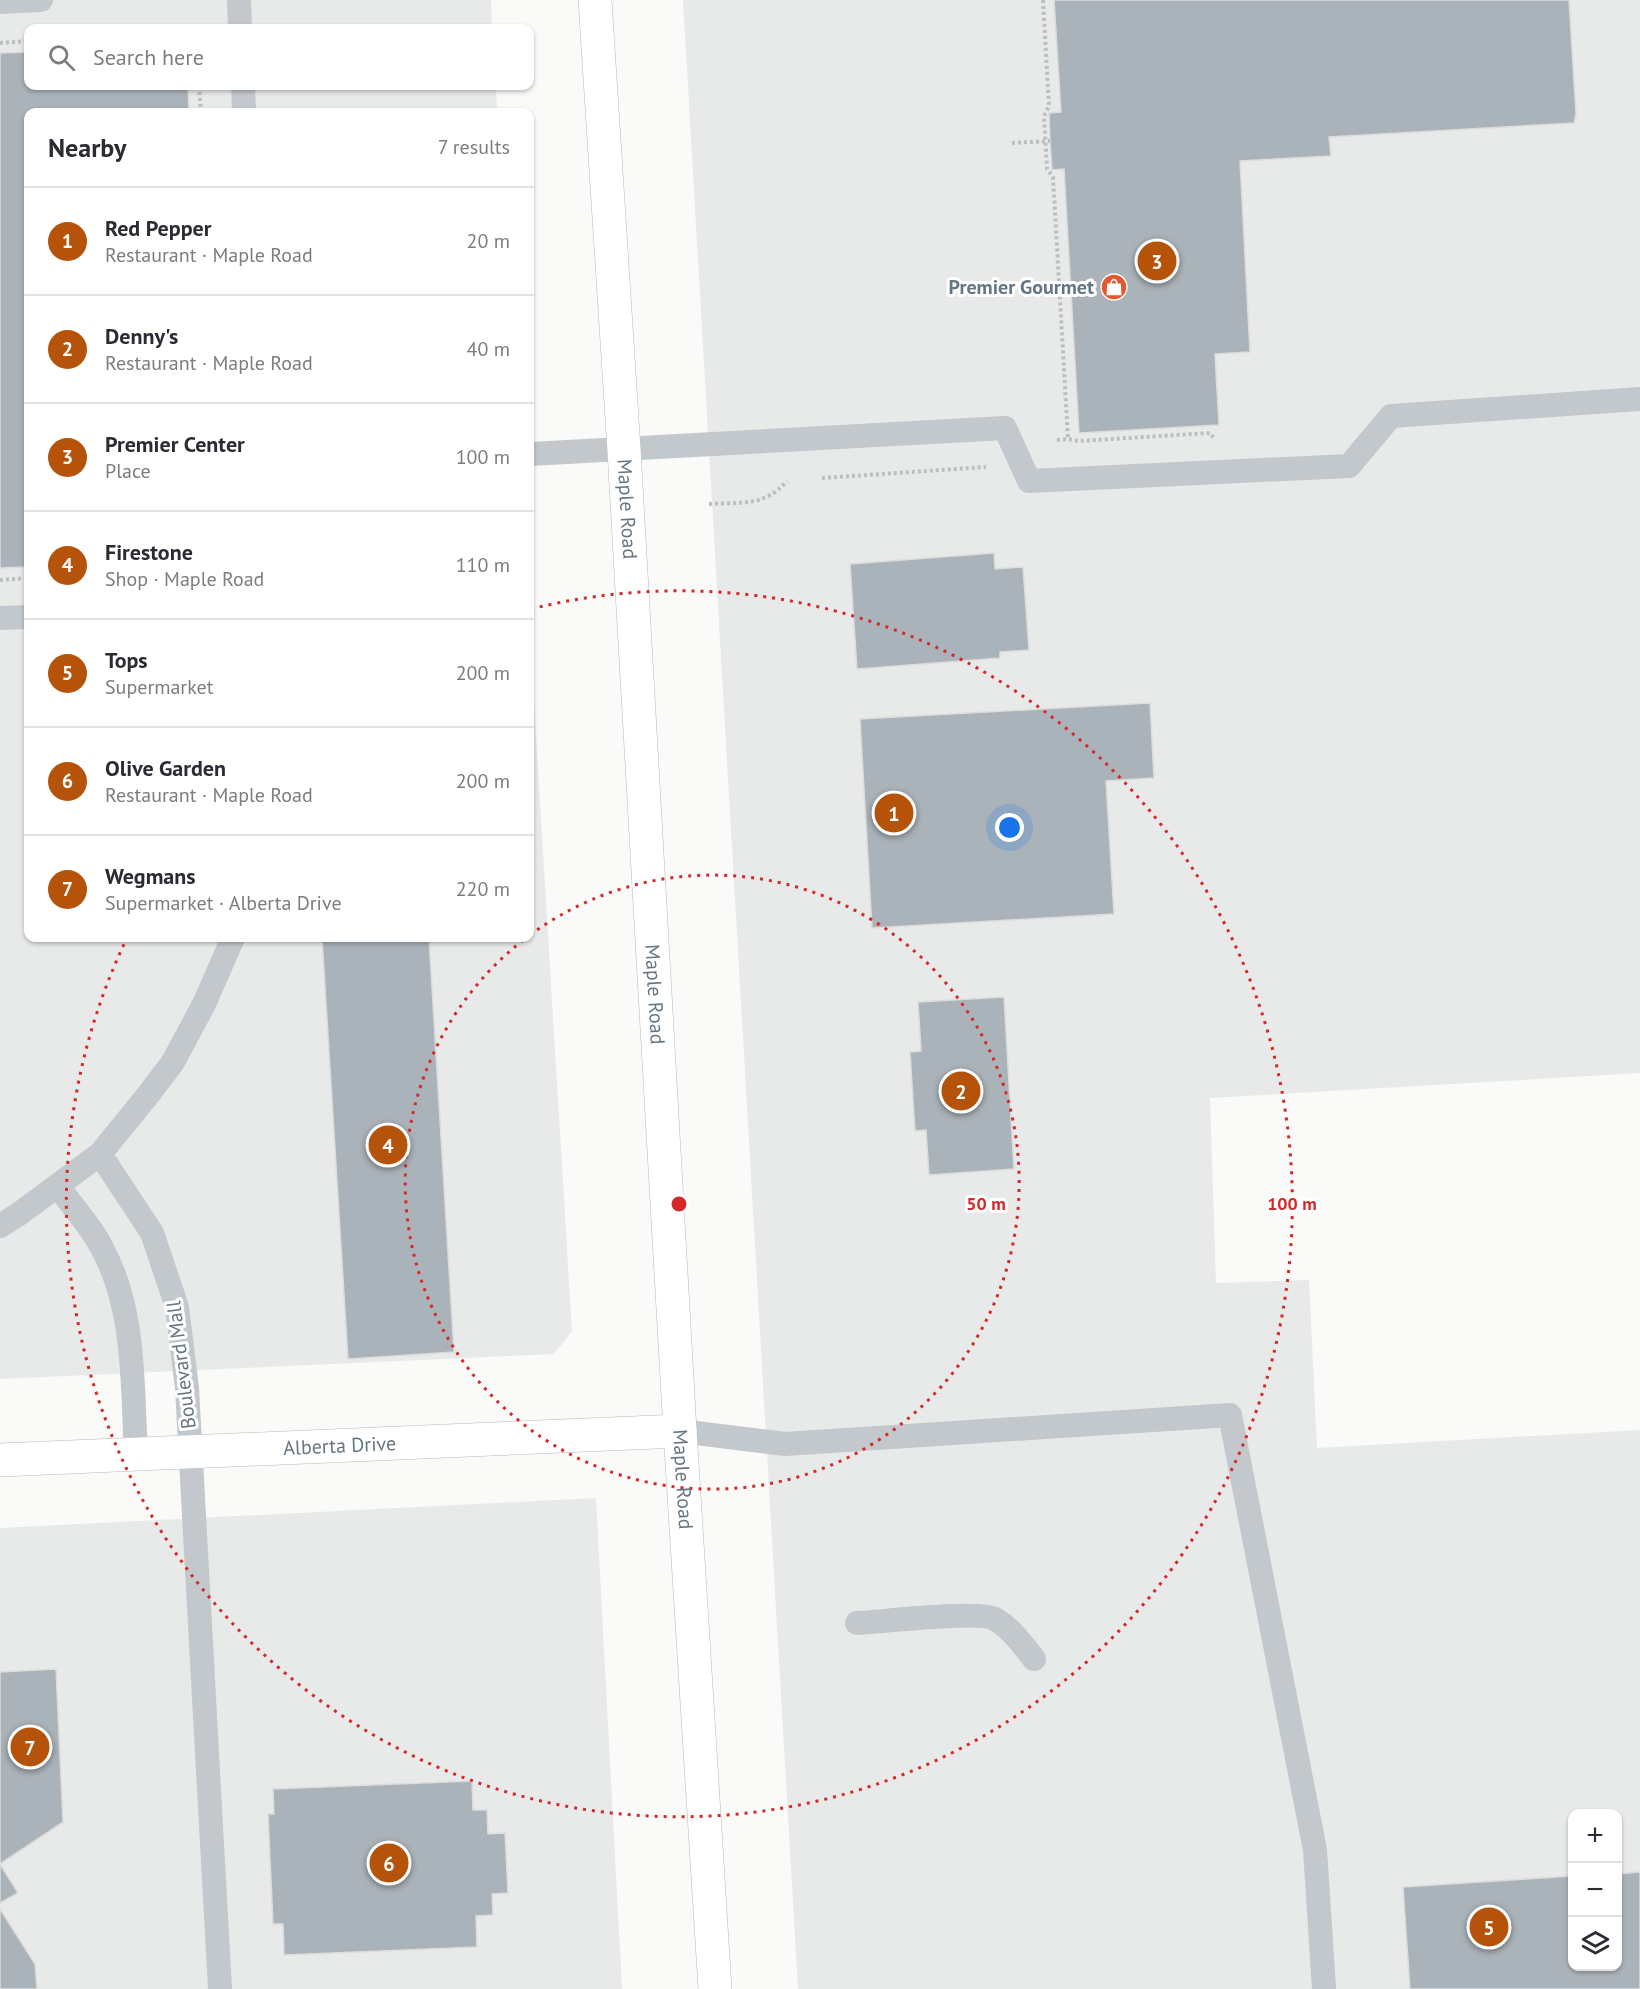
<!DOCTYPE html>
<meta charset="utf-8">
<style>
body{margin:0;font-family:"PT Sans",sans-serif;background:#f7f7f7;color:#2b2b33}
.controls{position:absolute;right:18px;bottom:18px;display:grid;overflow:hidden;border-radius:12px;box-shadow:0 2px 4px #0004}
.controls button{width:54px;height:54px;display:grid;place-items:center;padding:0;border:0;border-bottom:2px solid #e1e1e2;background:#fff;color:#2b2b33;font:30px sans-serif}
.you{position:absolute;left:1010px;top:828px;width:21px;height:21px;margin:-15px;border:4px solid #fff;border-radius:50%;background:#1a73e8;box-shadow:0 0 0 9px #1a73e833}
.badge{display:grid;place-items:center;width:39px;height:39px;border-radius:50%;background:#b45309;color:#fff;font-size:20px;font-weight:700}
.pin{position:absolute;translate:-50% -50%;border:3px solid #fff;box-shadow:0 2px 6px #0006}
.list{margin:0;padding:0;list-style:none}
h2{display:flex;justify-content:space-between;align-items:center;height:78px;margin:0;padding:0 24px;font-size:26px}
h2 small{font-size:20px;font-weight:400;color:#7c7c81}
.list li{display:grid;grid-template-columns:39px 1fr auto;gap:18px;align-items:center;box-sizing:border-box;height:108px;padding:0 24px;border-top:2px solid #e1e1e2}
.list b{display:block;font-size:22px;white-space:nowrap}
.list p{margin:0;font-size:20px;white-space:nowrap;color:#7c7c81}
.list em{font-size:20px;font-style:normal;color:#7c7c81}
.icon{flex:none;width:33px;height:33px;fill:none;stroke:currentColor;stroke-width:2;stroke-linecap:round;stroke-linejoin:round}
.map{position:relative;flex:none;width:1640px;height:1989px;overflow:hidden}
.search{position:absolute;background:#fff;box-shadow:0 2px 4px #0004;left:24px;top:24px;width:510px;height:66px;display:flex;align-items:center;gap:15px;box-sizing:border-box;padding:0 21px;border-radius:12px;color:#7c7c81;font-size:22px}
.panel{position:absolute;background:#fff;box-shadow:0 2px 4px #0004;left:24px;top:108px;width:510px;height:834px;border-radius:12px}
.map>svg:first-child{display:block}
.built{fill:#e8e9e9;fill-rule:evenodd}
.building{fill:#aab3b9;stroke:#dcdcda;stroke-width:1.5}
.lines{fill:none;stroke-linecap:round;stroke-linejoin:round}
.secondary-casing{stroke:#b3babf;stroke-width:34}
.path{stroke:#bbbfc2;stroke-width:4;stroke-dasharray:3 3;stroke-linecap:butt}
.lane{stroke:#c3c8cc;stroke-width:24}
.secondary{stroke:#fff;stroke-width:33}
.ring{fill:none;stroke:#d62828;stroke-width:3;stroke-dasharray:3 6}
.labels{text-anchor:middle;stroke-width:6;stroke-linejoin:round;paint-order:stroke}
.poi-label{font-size:20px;font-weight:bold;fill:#657683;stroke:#fff;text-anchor:end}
.street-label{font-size:20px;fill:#657683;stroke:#fff}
.centre{fill:#d62828;stroke:#fff;stroke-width:3}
.ring-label{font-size:18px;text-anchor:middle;font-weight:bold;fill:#d62828;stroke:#fff;stroke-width:6;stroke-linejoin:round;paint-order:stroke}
</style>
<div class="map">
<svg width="1640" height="1989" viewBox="0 0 1640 1989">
<rect width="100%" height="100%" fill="#fafaf8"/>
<path class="built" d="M0,0H491L492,28H28V86H496L497,112H28V938H530V637L572,1331L554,1354L0,1379Z
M683,0H1640V1073L1210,1098L1216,1283L1309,1280L1317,1448L1640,1430V1989H798ZM1572,1814H1618V1966H1572Z
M596,1498L622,1989H0V1528Z"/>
<path class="building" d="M1054,0H1569L1576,114L1574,123L1329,137L1331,156L1240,161L1250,352L1215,354L1219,425L1079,433L1064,169L1052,170L1050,141L1049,113L1061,112Z
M28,52V86H188L189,112H28V567L0,568V53Z
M994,553L995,569L1023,567L1029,650L1000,652V658L857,669L850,564Z
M1150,703L1154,778L1106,781L1114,914L872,928L860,719Z
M322,938H429L454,1352L348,1359Z
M1004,997L1014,1169L929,1175L926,1130L915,1131L910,1052L921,1051L918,1002Z
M56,1669L63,1822L0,1864V1672Z
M472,1781L473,1810H487L488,1834L505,1833L508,1893L492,1894L493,1915L476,1916L477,1947L284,1955L283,1924H273L268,1814H274L273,1789Z
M0,1864L18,1893L0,1903Z
M1640,1872V1989H1410L1403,1887L1572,1876V1966H1618V1874Z
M0,1909L35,1964L37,1989H0Z"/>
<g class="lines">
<defs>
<g id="secondary">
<path id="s1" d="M595,0L624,450L680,1431L715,1989"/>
<path id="s2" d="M0,1460L680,1431"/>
</g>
</defs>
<use href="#secondary" class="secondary-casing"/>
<path class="path" d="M1043,0L1049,106L1044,116L1047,169L1053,177L1068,439
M0,43L28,41
M199,86L201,112
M1012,143L1050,141
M1057,440L1068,439L1078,441L1210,433L1214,438
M822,478L986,467
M709,504C742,502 764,507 787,481
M0,580L28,578"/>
<path class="lane" d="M239,0L240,28
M0,2L41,0
M243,86L244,112
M530,454L1005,428L1029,481L1349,466L1391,416L1640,399
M0,618L28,617
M100,1154L152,1233L177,1307L187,1388L220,1989
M58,1186C72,1206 90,1225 101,1246C136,1309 132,1384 136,1455
M0,1226L19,1214L100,1154L148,1095L173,1062L204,1004L233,938
M680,1431L785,1444L1230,1415L1315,1850L1324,1989
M857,1623C880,1622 981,1610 995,1619C1011,1628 1023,1645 1034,1659"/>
<use href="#secondary" class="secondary"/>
</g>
<g class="ring">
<path d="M530 935A307 307 0 1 1 526 938"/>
<path d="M531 609A613 613 0 1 1 126 940"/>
</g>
<defs>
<symbol id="shop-disc" viewBox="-11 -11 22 22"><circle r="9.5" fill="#e4572e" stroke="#fff"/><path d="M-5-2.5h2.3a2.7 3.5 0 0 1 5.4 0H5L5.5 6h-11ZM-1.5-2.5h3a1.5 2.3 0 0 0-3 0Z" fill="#fff"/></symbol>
</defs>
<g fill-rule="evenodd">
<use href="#shop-disc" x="1099" y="272" width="30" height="30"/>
</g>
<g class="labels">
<g class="poi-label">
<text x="1094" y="294">Premier Gourmet</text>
</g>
<g class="street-label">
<text dy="7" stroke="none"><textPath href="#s1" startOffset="510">Maple Road</textPath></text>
<text dy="7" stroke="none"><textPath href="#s1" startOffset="996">Maple Road</textPath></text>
<text transform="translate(181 1365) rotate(-97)" y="7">Boulevard Mall</text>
<text dy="7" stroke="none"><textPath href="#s2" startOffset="340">Alberta Drive</textPath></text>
<text dy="7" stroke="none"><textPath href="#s1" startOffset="1482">Maple Road</textPath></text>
</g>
</g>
<circle cx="679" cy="1204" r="9" class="centre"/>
<g class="ring-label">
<text x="986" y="1210">50 m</text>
<text x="1292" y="1210">100 m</text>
</g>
</svg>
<div class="controls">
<button>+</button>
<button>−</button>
<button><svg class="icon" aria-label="layers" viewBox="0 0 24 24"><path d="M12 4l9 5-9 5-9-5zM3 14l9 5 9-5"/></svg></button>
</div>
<div class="you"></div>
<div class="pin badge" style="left:894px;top:813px">1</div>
<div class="pin badge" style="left:961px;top:1091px">2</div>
<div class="pin badge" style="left:1157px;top:261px">3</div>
<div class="pin badge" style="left:388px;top:1145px">4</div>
<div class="pin badge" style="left:1489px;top:1927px">5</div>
<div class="pin badge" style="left:389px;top:1863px">6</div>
<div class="pin badge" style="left:30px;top:1747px">7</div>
<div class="search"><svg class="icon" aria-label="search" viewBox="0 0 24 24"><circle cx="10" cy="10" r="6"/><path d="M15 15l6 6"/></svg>Search here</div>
<section class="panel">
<h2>Nearby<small>7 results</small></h2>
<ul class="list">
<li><span class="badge">1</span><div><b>Red Pepper</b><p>Restaurant · Maple Road</p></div><em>20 m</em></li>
<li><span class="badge">2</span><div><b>Denny's</b><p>Restaurant · Maple Road</p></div><em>40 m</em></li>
<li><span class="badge">3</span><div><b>Premier Center</b><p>Place</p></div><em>100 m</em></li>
<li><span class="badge">4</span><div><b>Firestone</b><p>Shop · Maple Road</p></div><em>110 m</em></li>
<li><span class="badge">5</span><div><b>Tops</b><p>Supermarket</p></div><em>200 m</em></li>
<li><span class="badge">6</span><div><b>Olive Garden</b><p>Restaurant · Maple Road</p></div><em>200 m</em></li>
<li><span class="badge">7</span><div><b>Wegmans</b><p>Supermarket · Alberta Drive</p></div><em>220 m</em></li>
</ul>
</section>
</div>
